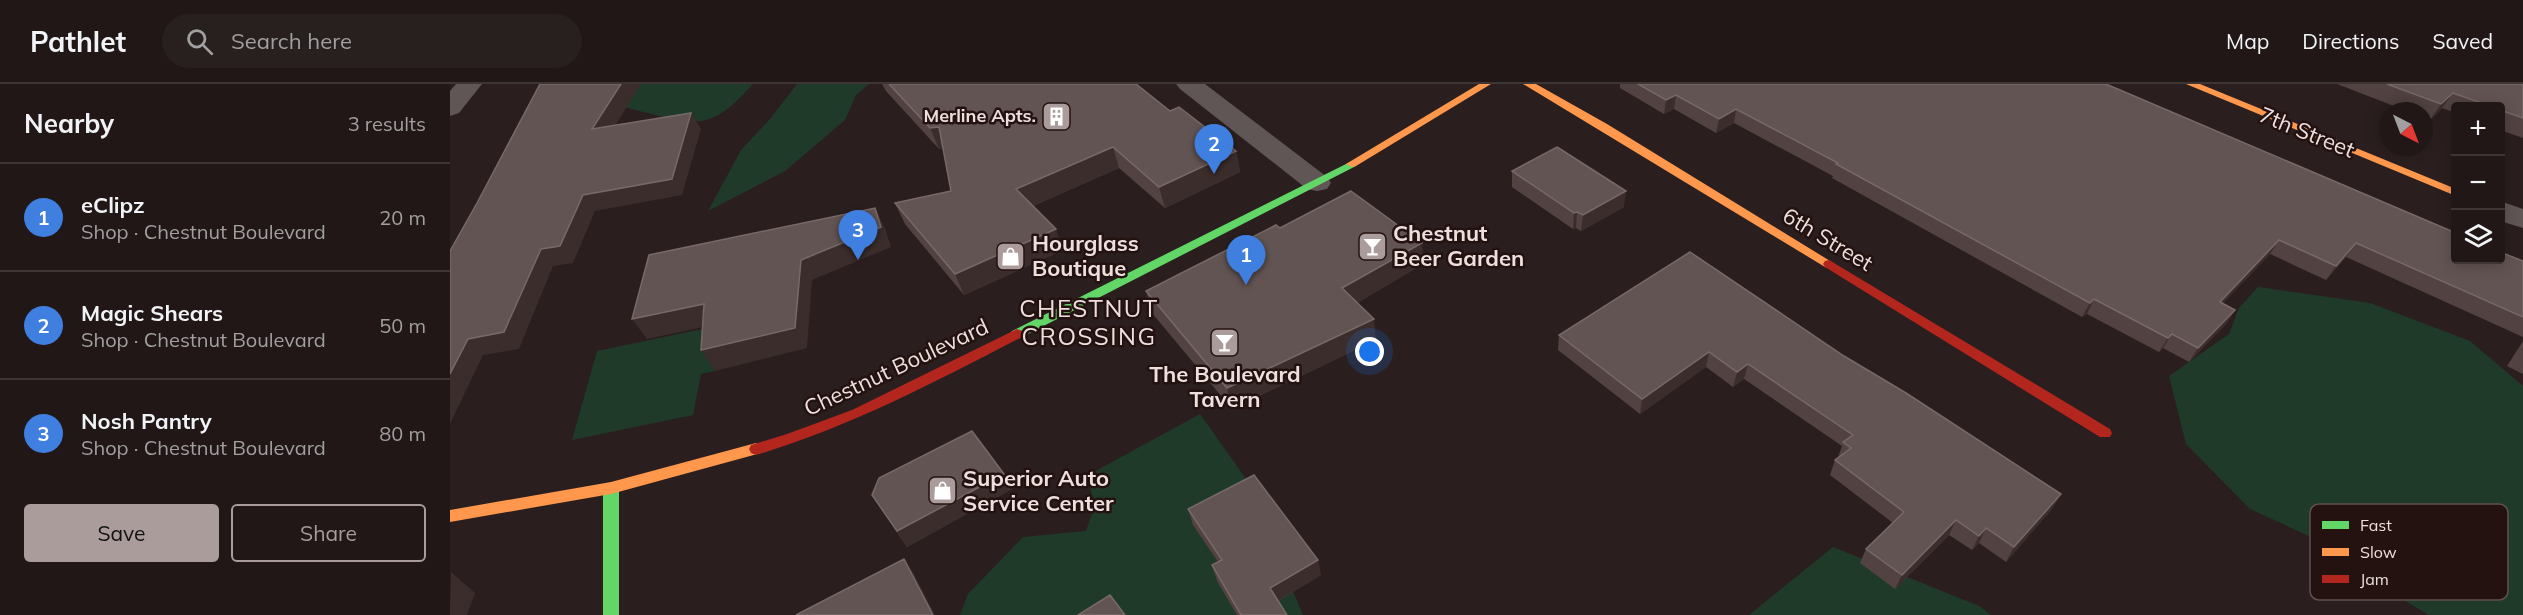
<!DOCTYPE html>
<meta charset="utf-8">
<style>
body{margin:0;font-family:Mulish,sans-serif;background:#28201f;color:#f1f3f6}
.controls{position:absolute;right:18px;top:18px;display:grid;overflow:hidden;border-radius:6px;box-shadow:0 3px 15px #0003}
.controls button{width:54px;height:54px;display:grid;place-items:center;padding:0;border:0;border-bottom:2px solid #3d3635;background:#201716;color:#f1f3f6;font:30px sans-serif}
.compass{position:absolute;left:1929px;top:18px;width:54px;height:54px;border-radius:50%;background:#201716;box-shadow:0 3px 15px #0003;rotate:138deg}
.you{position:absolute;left:920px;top:268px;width:21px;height:21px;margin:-15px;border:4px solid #fff;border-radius:50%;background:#1a73e8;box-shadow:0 0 0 9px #1a73e833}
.badge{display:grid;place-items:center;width:39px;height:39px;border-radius:50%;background:#a99c9b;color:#fff;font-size:20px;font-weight:700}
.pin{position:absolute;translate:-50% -50px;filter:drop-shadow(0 2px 3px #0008)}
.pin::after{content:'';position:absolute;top:32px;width:21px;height:18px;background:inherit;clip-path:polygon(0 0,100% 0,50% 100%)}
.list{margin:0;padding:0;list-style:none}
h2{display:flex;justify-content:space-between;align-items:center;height:78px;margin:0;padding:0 24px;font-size:26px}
h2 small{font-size:20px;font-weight:400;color:#a29fa1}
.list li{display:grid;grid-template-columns:39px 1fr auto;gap:18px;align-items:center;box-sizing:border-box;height:108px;padding:0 24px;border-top:2px solid #3d3635}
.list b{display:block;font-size:22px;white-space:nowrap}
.list p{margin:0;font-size:20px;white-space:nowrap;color:#a29fa1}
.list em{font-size:20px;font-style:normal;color:#a29fa1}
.actions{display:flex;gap:12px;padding:18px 24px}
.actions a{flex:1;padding:14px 0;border:2px solid #a99c9b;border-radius:6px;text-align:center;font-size:21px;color:#a99c9b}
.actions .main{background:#a99c9b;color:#111}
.icon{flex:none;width:33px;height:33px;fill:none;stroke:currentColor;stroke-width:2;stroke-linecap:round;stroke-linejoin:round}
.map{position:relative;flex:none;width:2073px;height:531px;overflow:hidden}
header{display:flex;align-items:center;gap:36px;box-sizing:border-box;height:84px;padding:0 30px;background:#201716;border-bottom:2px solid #3d3635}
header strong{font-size:28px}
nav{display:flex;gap:33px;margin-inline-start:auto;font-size:21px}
.search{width:420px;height:54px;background:#28201f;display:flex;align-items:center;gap:15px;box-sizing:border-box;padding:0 21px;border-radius:33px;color:#a29fa1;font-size:22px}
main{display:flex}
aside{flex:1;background:#201716}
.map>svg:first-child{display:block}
.green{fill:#203a2a}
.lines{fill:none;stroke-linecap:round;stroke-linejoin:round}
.street{fill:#605655;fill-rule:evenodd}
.fast{fill:#63d668;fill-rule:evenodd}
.slow{fill:#ff974d;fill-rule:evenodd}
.jam{fill:#b3261e;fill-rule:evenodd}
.wall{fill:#524342}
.shaded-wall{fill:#3b2d2c}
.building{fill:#625453;stroke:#786968;stroke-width:1.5}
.labels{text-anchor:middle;stroke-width:5;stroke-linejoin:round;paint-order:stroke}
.far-poi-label{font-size:18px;font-weight:bold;fill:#eddfde;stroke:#241211;text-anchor:end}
.street-label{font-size:22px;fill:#eddfde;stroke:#241211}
.poi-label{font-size:22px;font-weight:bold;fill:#eddfde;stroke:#241211;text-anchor:start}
.neighbourhood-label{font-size:24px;letter-spacing:1.5px;fill:#eddfde;stroke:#241211}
.key{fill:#241211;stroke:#60504e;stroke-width:1.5}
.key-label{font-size:16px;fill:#eddfde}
</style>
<header>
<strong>Pathlet</strong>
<div class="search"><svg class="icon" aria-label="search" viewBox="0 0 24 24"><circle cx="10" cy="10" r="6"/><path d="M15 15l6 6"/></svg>Search here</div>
<nav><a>Map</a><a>Directions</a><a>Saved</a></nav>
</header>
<main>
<aside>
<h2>Nearby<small>3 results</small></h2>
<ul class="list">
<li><span class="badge" style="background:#3f7fe0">1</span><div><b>eClipz</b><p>Shop · Chestnut Boulevard</p></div><em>20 m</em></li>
<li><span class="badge" style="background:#3f7fe0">2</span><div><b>Magic Shears</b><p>Shop · Chestnut Boulevard</p></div><em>50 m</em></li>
<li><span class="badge" style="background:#3f7fe0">3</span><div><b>Nosh Pantry</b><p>Shop · Chestnut Boulevard</p></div><em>80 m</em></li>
</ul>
<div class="actions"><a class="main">Save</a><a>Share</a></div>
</aside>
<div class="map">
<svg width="2073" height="531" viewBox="0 0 2073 531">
<rect width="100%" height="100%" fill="#2a1f1e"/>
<path class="green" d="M170,0H303C291,13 274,32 256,36C235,42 187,25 164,21Z
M347,0H419L406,11L395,36L335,87L258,127L291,66L320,35Z
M1808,203L1920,219L2020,257L2073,302V531H1979L1957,518L1923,481L1800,425L1736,360L1719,292L1779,250L1789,224Z
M267,242L265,287L251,290L243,331L122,356L147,267Z
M750,330L794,392L853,531H510L518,510L573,453L636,447L644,424L640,400L642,389Z
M1383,463L1529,522L1541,531H1299Z"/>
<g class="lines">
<path class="street" d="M6,0H32L9,29L0,32V7Z
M726,0H755L877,93L881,99L877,105L867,107L857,105L730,5Z
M2050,117L2073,125V144L2050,137Z"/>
<path class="fast" d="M902,77L906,78V82L572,253L567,255L560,250L562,247Z
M161,398L166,400L169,404V531H153V404L156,400Z"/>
<path class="slow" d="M1029,0H1041L906,82L902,83L896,80Z
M1073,0H1086L1157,40L1385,180L1379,184L1375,183Z
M1736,0H1750L2006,105V112Z
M306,359L311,361L313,365L311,369L161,410L0,438V426L161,398Z"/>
<path class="jam" d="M1379,176L1660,345L1662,349L1660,353H1650L1375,183L1373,180L1375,177Z
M567,245L572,247L574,250L572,253C485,298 400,343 306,371L301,369L299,365L301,361L337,350L402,326Z"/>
</g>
<path class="wall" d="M432,0H686L720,27L786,67L790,88L715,124L669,84L583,122L613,166L514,211L455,140L445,119L501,107L493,64L489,65L436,7Z
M1170,0H1656L2073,177V253L1896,173L1876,196L1820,170L1773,219L1785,226L1776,240L1739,278L1713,264L1709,268L1637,230L1632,233L1382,94L1383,92L1284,39L1266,49L1224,25L1214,30L1170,4Z
M1887,0H2073V54L2050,46V22H2006V29L1992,24L1980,36L1974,33V27H1957Z
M1062,87L1174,123L1131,147L1126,144L1123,145L1062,103Z
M830,144L972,159L973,180L907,219L926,256L782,325L702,229L696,207Z
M1109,251L1394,272L1611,410L1602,425L1556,478L1529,459L1522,466L1499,451L1445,505L1410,479L1416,465L1443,439L1380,391L1385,376L1388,373L1392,362L1294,295L1283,303L1256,283L1190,330L1108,266Z
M2073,257V290L2057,282Z
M554,390L562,405L457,463L422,411Z
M738,425L871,491L828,517L837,531H787L767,497L762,481L768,478L743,441Z"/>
<path class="shaded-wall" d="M171,0H191L153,61L142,45Z
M2003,9L1992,24L1980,36L1991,20Z
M1226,11L1224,25L1214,30L1216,16Z
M1286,25L1284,39L1266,49L1269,35Z
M241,29L251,45L232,111L145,127L123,179L103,182L69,265L33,271L0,340V290L18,255L91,165L133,111Z
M489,43L497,63L489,65L480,44Z
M663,63L669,84L573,126L566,105Z
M786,67L790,88L715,124L709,103Z
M1176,107L1174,123L1131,147L1133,131Z
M425,124L435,144L441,163L362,196L357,264L265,287L251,266L351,176Z
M1127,128L1126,144L1123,145L1124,129Z
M606,145L613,166L514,211L505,190Z
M1829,156L1820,170L1761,232L1770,218Z
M972,159L973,180L895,226L892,204Z
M1906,159L1896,173L1876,196L1886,182Z
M1644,215L1637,230L1632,233L1640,219Z
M254,220L267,240L197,255L182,235Z
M1785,226L1776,240L1739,278L1748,264Z
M924,235L926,256L782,325L777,304Z
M1722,250L1713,264L1709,268L1718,254Z
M1259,268L1256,283L1190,330L1192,315Z
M1298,280L1294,295L1283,303L1287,288Z
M554,390L562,405L457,463L447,447Z
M1611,410L1602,425L1556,478L1564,463Z
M1506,436L1499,451L1445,505L1452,491Z
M1536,444L1529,459L1522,466L1529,452Z
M454,475L464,490L485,531H483Z
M868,476L871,491L824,519L820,504Z
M1,488L25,509L17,531H0Z"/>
<path class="building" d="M90,0H171L142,45L241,29L222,95L133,111L110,162L91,165L54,248L18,255L0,290V167L27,119Z
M439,0H686L720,27L729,23L786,67L709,103L663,63L566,105L606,145L505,190L445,119L501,107L489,43L480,44Z
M1188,0H1656L2006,149V176H2050V168L2073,177V233L1906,159L1886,182L1829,156L1770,218L1785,226L1748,264L1722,250L1718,254L1644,215L1640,219L1386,80L1388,79L1286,25L1269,35L1226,11L1216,16Z
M1937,0H2073V34L2050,26V22H2040L2003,9L1991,20Z
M1107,63L1176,107L1133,131L1127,128L1124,129L1062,87Z
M901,107L972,159L892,204L924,235L777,304L696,207L826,141L830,144Z
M425,124L431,143L351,176L345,244L251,266L254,220L182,235L199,171Z
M1240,168L1394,272L1456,309L1611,410L1564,463L1536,444L1529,452L1506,436L1452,491L1416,465L1454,428L1385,376L1401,364L1393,358L1403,351L1298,280L1287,288L1259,268L1192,315L1109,251Z
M522,347L554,390L447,447L422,411L429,394Z
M804,391L868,476L820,504L837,531H791L762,481L772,476L738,425Z
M454,475L483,531H346Z
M660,511L675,531H628Z"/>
<defs>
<symbol id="building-square" viewBox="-11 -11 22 22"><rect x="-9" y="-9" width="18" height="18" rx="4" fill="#a99c9b" stroke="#241211"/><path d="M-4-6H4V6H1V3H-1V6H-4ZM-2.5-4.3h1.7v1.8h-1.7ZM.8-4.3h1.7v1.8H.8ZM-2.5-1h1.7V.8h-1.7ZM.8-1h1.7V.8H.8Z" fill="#fff"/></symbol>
<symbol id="bar-square" viewBox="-11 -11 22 22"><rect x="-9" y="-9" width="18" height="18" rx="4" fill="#a99c9b" stroke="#241211"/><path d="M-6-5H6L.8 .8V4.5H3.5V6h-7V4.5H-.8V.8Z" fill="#fff"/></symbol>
<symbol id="shop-square" viewBox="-11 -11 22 22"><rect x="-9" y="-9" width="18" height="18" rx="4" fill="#a99c9b" stroke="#241211"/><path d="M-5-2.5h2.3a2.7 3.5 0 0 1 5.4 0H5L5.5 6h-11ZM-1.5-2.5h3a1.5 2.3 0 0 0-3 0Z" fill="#fff"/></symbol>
</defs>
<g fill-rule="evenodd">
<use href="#building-square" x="590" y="16" width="33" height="33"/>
<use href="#bar-square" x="906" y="146" width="33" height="33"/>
<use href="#shop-square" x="544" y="156" width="33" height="33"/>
<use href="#bar-square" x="758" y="242" width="33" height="33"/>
<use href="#shop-square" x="476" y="390" width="33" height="33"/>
</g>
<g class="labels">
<g class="far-poi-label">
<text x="586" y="38">Merline Apts.</text>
</g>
<g class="street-label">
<text transform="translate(1857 48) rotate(22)" y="8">7th Street</text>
<text transform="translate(1378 155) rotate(31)" y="8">6th Street</text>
<text transform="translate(446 283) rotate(-25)" y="8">Chestnut Boulevard</text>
</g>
<g class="poi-label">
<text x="943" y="157">Chestnut<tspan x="943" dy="25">Beer Garden</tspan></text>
<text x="582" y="167">Hourglass<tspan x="582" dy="25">Boutique</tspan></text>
<text x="775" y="298" text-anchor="middle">The Boulevard<tspan x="775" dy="25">Tavern</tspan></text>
<text x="513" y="402">Superior Auto<tspan x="513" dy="25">Service Center</tspan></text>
</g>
<g class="neighbourhood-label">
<text x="639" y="233">CHESTNUT<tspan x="639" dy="28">CROSSING</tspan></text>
</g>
</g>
<rect x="1860" y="420" width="198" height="96" rx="9" class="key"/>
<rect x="1872" y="437" width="27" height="8" fill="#63d668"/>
<rect x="1872" y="464" width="27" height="8" fill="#ff974d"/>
<rect x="1872" y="491" width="27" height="8" fill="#b3261e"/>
<g class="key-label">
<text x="1910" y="447">Fast</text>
<text x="1910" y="474">Slow</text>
<text x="1910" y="501">Jam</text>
</g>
</svg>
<div class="controls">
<button>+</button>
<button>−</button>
<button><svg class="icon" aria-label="layers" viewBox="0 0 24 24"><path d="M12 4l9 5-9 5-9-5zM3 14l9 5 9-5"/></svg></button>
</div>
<svg class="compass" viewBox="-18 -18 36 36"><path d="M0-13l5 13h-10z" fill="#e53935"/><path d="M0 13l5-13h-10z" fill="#a29fa1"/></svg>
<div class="you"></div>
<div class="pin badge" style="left:796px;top:201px;background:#3f7fe0">1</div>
<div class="pin badge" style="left:764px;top:90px;background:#3f7fe0">2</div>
<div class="pin badge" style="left:408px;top:176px;background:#3f7fe0">3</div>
</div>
</main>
